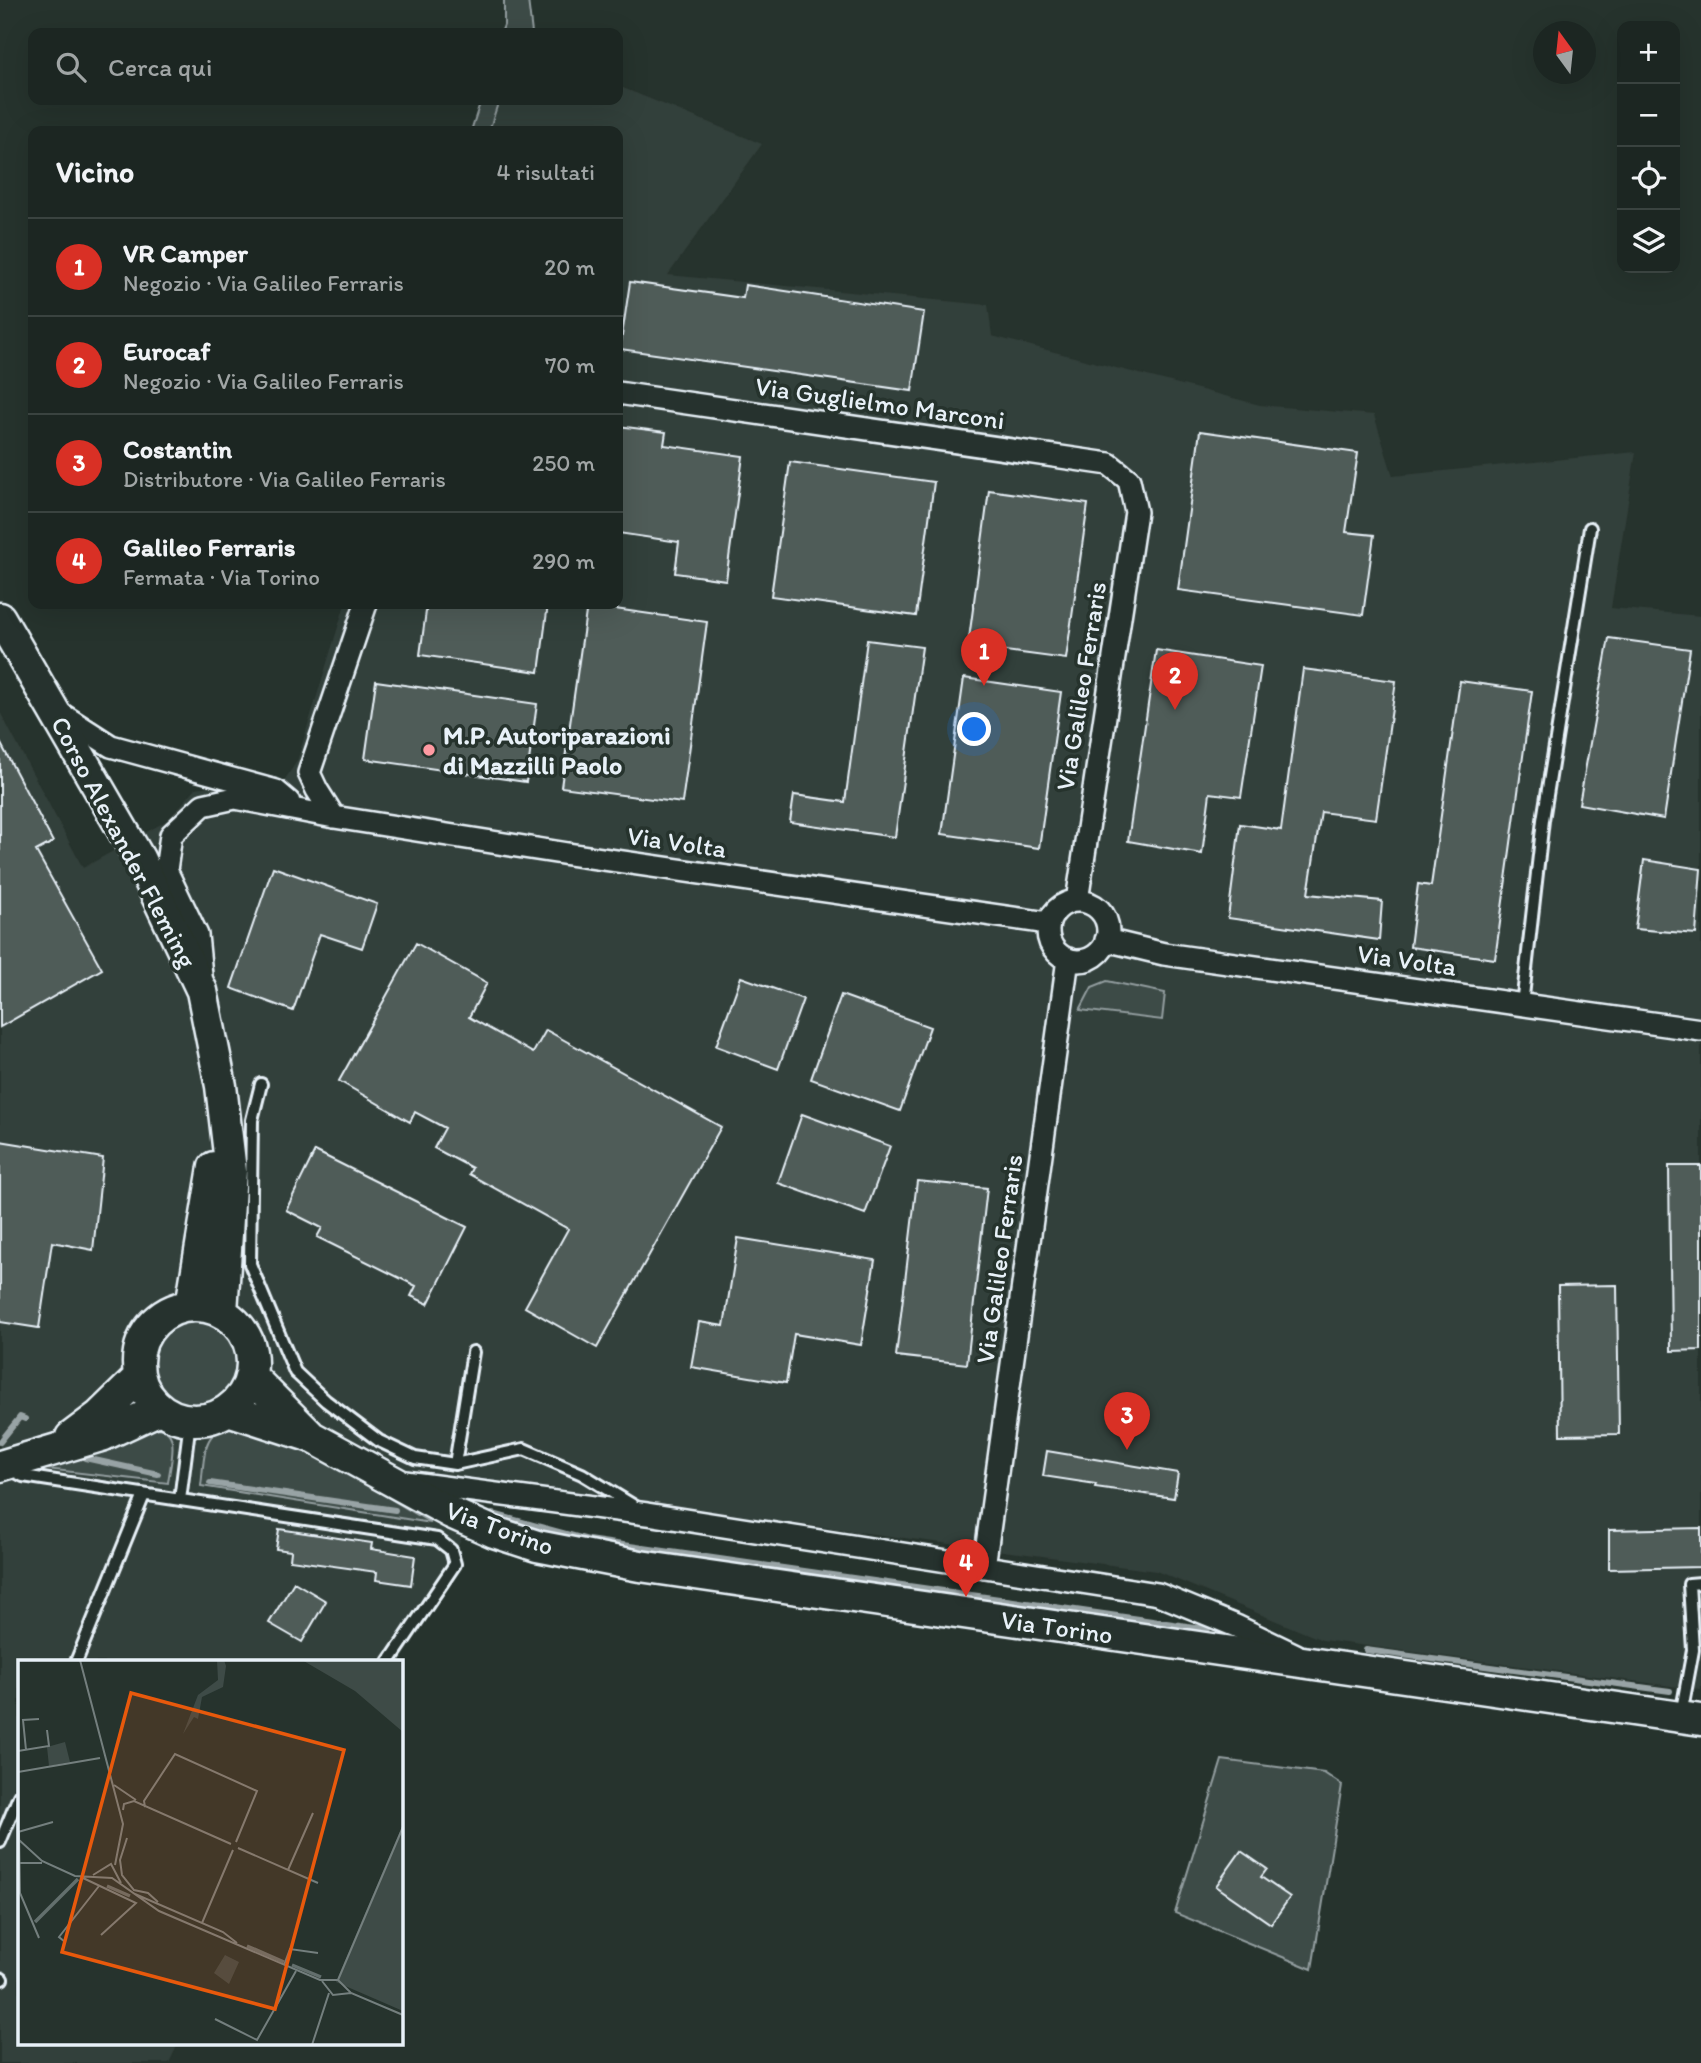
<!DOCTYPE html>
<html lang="it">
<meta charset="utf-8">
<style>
body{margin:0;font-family:Itim,sans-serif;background:#29322f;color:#f1f3f6}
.controls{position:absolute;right:21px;top:21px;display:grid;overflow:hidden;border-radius:14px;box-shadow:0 7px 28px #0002}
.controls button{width:63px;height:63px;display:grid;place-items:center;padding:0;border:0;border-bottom:2px solid #3a4340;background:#1c2622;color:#f1f3f6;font:35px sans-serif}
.compass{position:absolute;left:1533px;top:21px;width:63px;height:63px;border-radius:50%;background:#1c2622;box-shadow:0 7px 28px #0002;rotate:345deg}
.you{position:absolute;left:975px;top:730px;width:24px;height:24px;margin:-18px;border:5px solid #fff;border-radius:50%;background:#1a73e8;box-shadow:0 0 0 10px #1a73e833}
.badge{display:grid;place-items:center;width:46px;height:46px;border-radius:50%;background:#d93025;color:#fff;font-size:23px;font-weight:700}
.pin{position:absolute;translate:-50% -58px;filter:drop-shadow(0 2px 4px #0008)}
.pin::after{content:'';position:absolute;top:37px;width:24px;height:21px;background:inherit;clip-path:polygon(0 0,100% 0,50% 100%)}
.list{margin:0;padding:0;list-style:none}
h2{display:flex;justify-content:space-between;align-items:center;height:91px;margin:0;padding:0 28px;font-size:30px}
h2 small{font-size:23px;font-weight:400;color:#a0a5a5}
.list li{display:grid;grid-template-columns:46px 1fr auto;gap:21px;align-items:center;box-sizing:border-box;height:98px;padding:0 28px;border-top:2px solid #3a4340}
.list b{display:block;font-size:26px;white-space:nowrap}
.list p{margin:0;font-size:23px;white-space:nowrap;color:#a0a5a5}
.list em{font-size:23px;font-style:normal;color:#a0a5a5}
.icon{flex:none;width:38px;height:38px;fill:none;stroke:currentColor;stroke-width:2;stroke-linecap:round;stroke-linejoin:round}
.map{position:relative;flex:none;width:1701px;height:2063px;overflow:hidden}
.search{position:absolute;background:#1c2622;box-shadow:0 7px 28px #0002;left:28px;top:28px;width:595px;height:77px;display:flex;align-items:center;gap:18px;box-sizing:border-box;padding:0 24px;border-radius:14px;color:#a0a5a5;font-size:26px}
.panel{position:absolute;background:#1c2622;box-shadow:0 7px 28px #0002;left:28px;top:126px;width:595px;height:483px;border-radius:14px}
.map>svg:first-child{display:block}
.built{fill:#333f3a}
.green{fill:#3e4b47;stroke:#939ea0;stroke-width:2}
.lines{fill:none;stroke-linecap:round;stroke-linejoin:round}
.stream{stroke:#98a3a5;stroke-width:6}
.building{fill:#505c59;stroke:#e8f1f8;stroke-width:2}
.lane-casing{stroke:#e8f1f8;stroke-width:16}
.street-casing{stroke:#e8f1f8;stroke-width:26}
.secondary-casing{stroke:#e8f1f8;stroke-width:35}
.lane{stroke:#26332d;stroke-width:10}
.street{stroke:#26332d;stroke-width:21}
.secondary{stroke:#26332d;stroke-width:30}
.poi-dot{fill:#ff9aa2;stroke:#26332d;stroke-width:2.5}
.labels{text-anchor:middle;stroke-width:7;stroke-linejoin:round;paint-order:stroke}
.street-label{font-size:26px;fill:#e8f1f8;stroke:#26332d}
.poi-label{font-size:26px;font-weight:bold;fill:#e8f1f8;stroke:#26332d;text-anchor:start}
.inset-river{fill:none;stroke:#636f6d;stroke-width:3.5}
.inset-road{fill:none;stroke:#747f7e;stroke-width:2}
.view{fill:#e8590c;fill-opacity:0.15;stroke:#e8590c;stroke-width:3.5}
.inset-edge{fill:none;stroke:#e8f1f8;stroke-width:3.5}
</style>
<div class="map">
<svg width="1701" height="2063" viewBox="0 0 1701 2063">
<rect width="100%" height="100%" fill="#26332d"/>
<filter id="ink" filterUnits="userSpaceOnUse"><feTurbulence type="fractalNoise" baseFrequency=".0143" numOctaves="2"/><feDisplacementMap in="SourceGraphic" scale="14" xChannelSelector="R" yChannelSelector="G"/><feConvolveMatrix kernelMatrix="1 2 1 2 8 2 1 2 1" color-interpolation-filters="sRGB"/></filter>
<g filter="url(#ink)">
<path class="built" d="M618,86L762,144L668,275L988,305L992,336L1260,405L1374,415L1393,476L1636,452L1611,608L1701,616V1690L1322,1640L1156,1571L485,1483L426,1622L400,1662H19V2044H178L169,2063H0V712L83,868L168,820L196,788L239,782L278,790L297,761L345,604H618V131H489L499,100H618Z"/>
<path class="green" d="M504,0H528L532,33H501L504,25Z
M481,100H499L489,131H471Z
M1107,981L1165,993L1162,1020L1080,1010L1092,987Z
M149 1359a46 46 0 1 1 92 0a46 46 0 1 1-92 0Z
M237,1425L308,1450L431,1523L201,1486C205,1457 200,1428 237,1425Z
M154,1428C183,1427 170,1463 168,1483L46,1469L131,1433Z
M1222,1760L1324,1773L1342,1785L1312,1969L1175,1913Z"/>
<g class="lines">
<path class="stream" d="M0,1442L20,1417L25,1419
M85,1458L158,1474
M210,1483L395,1510
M493,1514L588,1540L1208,1629
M1366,1650L1670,1691"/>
</g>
<path class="building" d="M630,282L743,298L745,285L924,312L912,391L620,349Z
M618,426L666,432L664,445L743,456L726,580L675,573L679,542L618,533Z
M1200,431L1358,453L1346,532L1374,535L1363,615L1178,590Z
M790,462L934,482L916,616L771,596Z
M989,490L1088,504L1066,659L968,646Z
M427,604H548L539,672L420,655Z
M587,605L707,622L682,803L561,787Z
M1609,638L1690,649L1664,819L1579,804Z
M867,640L922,647L895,837L790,822L794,795L845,802Z
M1156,650L1261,666L1241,797L1210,793L1202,854L1128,841Z
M1303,669L1396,681L1376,819L1321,812L1308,894L1382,901L1379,940L1228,918L1240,824L1281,830Z
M964,678L1061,692L1039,848L942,834Z
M376,681L537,704L526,782L365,759Z
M1460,681L1532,691L1495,959L1410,947L1418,884L1431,886Z
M0,742L53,842L36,851L102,969L0,1027Z
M1644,860L1701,869L1696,934L1635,929Z
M273,867L377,904L362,948L320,934L293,1011L231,988Z
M416,943L487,983L469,1017L533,1053L546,1030L721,1127L597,1348L525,1307L568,1229L469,1174L472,1168L434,1148L445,1128L415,1112L410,1122L339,1081Z
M741,977L803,999L778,1069L716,1046Z
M841,995L930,1027L900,1111L811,1079Z
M802,1114L890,1146L865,1214L778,1183Z
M0,1141L103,1158L93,1250L52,1242L39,1328L0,1322Z
M315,1151L467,1227L428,1304L411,1296L416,1286L317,1237L322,1228L286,1210Z
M1669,1166H1701V1350L1671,1351Z
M917,1181L987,1188L967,1364L896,1356Z
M738,1238L875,1260L861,1345L794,1334L786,1383L691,1367L699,1322L724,1326Z
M1617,1285L1619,1434L1560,1435L1558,1286Z
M1047,1451L1178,1473L1174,1498L1095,1487L1096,1484L1043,1476Z
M1701,1528V1567L1609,1569V1530Z
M279,1529L372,1543L371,1549L415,1556L411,1585L376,1580L377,1572L290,1560L291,1551L276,1549Z
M294,1582L326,1601L302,1642L269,1623Z
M1241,1851L1267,1869L1261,1877L1290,1897L1271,1924L1216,1886Z"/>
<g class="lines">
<defs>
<path id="lane" d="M1522,1005L1543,820L1590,528
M261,1084L252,1120L250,1264L295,1372L326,1401L379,1441L415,1458L455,1464L524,1449L582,1474L636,1507
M455,1464L473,1352
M10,1469L23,1476L437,1539L451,1550L455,1564L389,1662
M180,1500L190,1421
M76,1662L144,1495
M1681,1715L1693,1650L1689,1584L1701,1583
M0,1842L19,1796
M0,1978L2,1979"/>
<path id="street" d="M618,393L1109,464L1129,480L1136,512L1077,901
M58,712L111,746L276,791L289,802
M334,817L317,790L309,773L366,604
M1048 931a30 30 0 1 1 60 0a30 30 0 1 1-60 0Z
M1106,940L1164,954L1701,1030
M201,975L197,935L166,870L171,835L203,805L235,798L334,817L568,854L1048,923
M405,1482L647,1514L1158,1594L1236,1626L1296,1655
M984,1567L1068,959"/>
<path id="secondary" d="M0,618L139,858L202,991L221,1086L231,1171L222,1312
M138 1363a57 57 0 1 1 114 0a57 57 0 1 1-114 0Z
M191,1306L214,1167
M251,1376L309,1434
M228,1410L312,1437L451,1513L494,1532L537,1546L640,1566L1701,1720
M71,1437L99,1416L139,1377
M0,1466L104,1435L160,1409"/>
</defs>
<use href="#lane" class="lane-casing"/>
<use href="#street" class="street-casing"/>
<use href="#secondary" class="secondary-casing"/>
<use href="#lane" class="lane"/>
<use href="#street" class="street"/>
<use href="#secondary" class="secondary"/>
</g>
</g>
<circle class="poi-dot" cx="429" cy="750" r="7"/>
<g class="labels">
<g class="street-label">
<text transform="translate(880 403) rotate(8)" y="9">Via Guglielmo Marconi</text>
<text transform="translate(1081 686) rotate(-81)" y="9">Via Galileo Ferraris</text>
<text transform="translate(124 842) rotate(62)" y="9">Corso Alexander Fleming</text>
<text transform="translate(677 842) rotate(8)" y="9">Via Volta</text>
<text transform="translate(1407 960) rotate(8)" y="9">Via Volta</text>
<text transform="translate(999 1259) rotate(-82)" y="9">Via Galileo Ferraris</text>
<text transform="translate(500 1528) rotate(20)" y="9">Via Torino</text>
<text transform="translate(1057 1627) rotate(8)" y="9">Via Torino</text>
</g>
<g class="poi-label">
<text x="443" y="744">M.P. Autoriparazioni<tspan x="443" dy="30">di Mazzilli Paolo</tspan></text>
</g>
</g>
<g transform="translate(18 1660)">
<rect width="385" height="385" fill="#26332d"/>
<path d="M199,0H206L208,6L205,27L184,37L180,59L176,57L165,74L180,35L200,20ZM284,0H385V72L337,31ZM47,82L52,102L31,106L29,87ZM385,164V351L318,322ZM207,295L221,302L211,324L196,313Z" fill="#3e4b47"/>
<path class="inset-river" d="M89,226L112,236M17,262L60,219M229,286L266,302M274,305L303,317"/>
<path class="inset-road" d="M62,0L105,164L97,205M8,90L5,60L21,59M0,91L31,86L29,70M0,112L82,98M96,125L118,140M127,147L126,141L157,94L239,131L218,182M105,150L106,144L116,141L213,184M0,172L35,162M1,172L2,233L21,278M109,178L102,200L104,215L116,230L130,233L140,242M0,179L24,201L57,216L94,218L141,251L302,320H320L333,333L385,355M220,188L300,223M0,203H24M270,210L295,153M75,215L93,204L103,223M65,218L118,243L83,275M117,234L205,272L219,283M184,263L215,190M47,282L41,277L81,226M266,305L272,289L300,293M320,320L385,167M304,321L315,335L333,333M197,359L239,380L278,311M294,385L311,333"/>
<path class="view" d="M113,33L326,90L257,349L44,292Z"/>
<rect width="385" height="385" class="inset-edge"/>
</g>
</svg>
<div class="controls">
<button>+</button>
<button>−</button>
<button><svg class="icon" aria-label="locate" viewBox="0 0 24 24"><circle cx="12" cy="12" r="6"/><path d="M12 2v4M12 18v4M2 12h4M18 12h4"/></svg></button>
<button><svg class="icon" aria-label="layers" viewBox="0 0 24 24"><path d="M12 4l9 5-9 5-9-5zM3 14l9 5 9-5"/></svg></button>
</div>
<svg class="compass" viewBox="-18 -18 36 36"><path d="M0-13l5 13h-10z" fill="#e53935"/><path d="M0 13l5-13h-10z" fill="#a0a5a5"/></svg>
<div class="you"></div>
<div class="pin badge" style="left:984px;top:686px">1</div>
<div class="pin badge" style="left:1175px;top:710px">2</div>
<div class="pin badge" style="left:1127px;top:1450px">3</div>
<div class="pin badge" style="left:966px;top:1597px">4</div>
<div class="search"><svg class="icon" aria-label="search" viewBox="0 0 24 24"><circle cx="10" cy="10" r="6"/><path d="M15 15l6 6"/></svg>Cerca qui</div>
<section class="panel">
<h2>Vicino<small>4 risultati</small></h2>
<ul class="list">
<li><span class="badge">1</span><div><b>VR Camper</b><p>Negozio · Via Galileo Ferraris</p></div><em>20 m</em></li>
<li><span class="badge">2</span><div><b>Eurocaf</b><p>Negozio · Via Galileo Ferraris</p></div><em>70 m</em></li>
<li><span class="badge">3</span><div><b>Costantin</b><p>Distributore · Via Galileo Ferraris</p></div><em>250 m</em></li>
<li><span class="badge">4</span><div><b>Galileo Ferraris</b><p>Fermata · Via Torino</p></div><em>290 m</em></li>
</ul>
</section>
</div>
